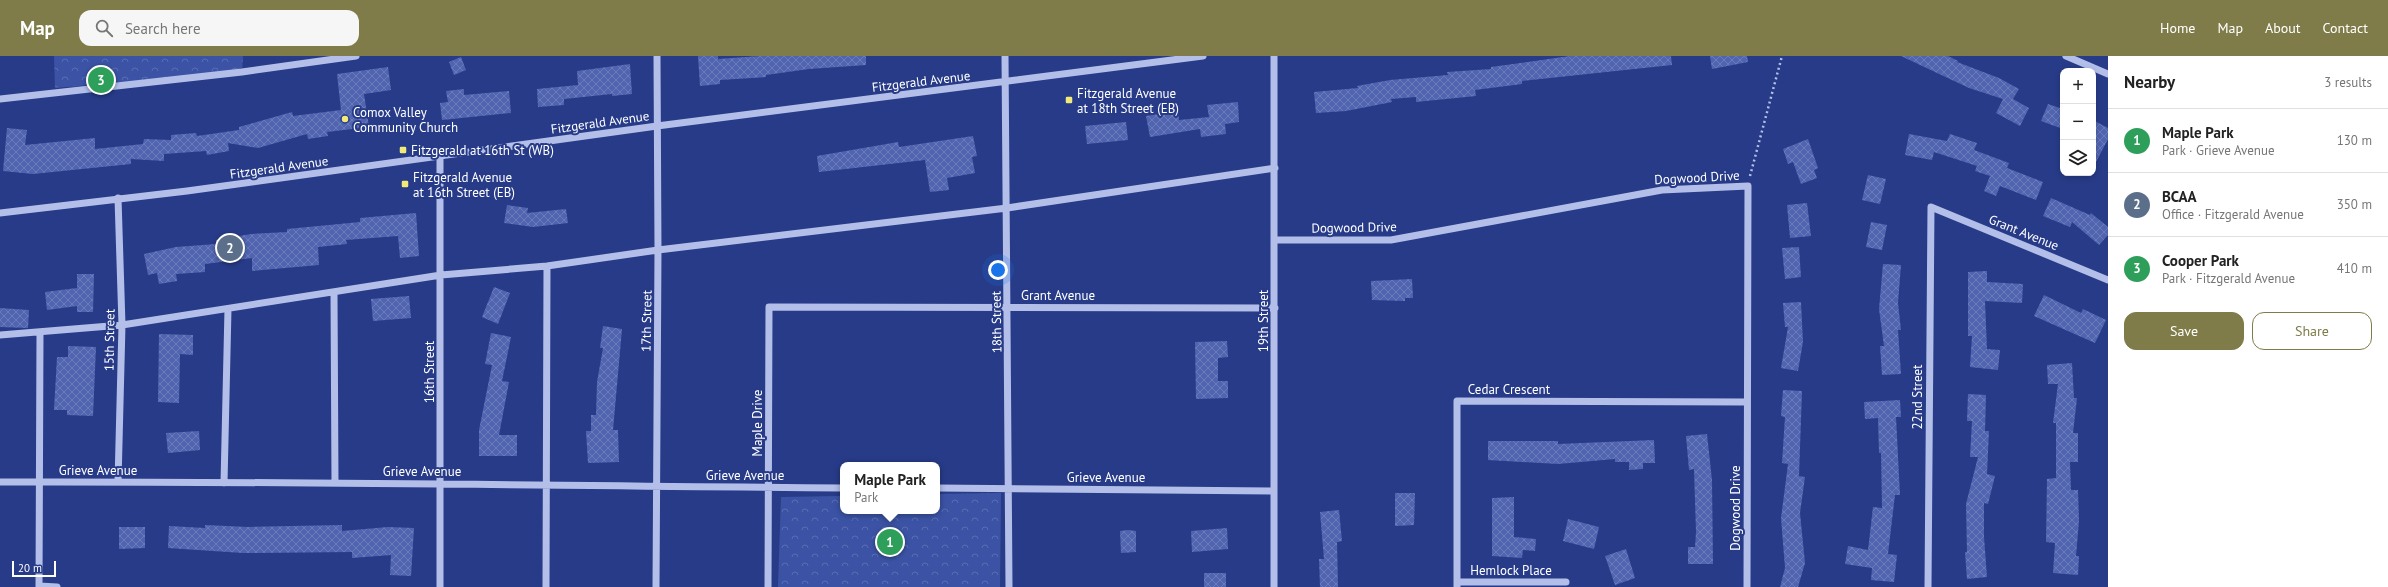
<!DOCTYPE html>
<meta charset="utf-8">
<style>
body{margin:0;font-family:"PT Sans",sans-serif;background:#f6f6f6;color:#222}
.controls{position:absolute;right:12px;top:12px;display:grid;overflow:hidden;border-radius:8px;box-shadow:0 2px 6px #0003}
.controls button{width:36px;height:36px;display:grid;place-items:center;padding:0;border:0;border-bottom:1px solid #e0e0e0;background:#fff;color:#222;font:20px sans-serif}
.scale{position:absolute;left:12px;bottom:10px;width:44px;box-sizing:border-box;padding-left:4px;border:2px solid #fff;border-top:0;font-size:11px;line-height:14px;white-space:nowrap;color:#fff;-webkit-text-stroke:3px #273b88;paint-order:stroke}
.you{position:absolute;left:998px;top:214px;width:14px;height:14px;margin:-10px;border:3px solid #fff;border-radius:50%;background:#1a73e8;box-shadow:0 0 0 6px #1a73e833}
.badge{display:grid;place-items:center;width:26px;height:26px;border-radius:50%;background:#7f7c49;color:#fff;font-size:13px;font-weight:700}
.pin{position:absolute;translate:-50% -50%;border:2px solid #fff;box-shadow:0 1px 4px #0006}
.popup{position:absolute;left:840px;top:406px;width:100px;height:52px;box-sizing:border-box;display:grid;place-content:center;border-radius:8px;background:#fff;filter:drop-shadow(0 1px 3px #0005);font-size:13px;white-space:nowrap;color:#767676}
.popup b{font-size:15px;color:#222}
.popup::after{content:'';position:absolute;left:50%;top:100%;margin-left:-8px;border:8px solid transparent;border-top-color:#fff}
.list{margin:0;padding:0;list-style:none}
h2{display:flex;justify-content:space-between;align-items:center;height:52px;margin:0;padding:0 16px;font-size:17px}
h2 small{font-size:13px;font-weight:400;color:#767676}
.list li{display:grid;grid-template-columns:26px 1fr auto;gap:12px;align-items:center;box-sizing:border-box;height:64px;padding:0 16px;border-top:1px solid #e0e0e0}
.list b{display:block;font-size:15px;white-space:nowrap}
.list p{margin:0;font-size:13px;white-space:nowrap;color:#767676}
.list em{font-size:13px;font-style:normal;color:#767676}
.actions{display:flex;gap:8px;padding:12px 16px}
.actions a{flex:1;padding:9px 0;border:1px solid #7f7c49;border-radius:12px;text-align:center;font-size:14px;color:#7f7c49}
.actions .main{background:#7f7c49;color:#fff}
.icon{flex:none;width:22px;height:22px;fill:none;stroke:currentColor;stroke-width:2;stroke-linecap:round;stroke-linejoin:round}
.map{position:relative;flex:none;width:2108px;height:531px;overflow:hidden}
header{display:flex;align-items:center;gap:24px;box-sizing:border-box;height:56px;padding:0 20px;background:#7f7c49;color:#fff}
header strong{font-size:19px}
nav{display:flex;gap:22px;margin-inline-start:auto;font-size:14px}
.search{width:280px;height:36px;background:#f6f6f6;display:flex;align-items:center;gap:10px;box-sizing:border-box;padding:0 14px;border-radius:12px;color:#767676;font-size:15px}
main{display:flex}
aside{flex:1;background:#fff}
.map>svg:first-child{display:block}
.park{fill:url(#park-crowns)}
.building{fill:url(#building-cross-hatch)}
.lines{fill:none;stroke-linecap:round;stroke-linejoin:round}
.path{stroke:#b3bfe9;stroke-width:2.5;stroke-dasharray:2 3;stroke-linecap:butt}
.minor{stroke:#b3bfe9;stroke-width:7}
.poi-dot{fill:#f1ea79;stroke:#273b88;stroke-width:1.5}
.labels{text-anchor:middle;stroke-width:4;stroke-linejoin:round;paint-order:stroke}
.street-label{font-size:13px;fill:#fff;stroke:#273b88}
.poi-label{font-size:13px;fill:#fff;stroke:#273b88;text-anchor:start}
</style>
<header>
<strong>Map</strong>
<div class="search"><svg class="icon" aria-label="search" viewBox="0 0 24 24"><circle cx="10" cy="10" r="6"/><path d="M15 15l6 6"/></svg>Search here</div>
<nav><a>Home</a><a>Map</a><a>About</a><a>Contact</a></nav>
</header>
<main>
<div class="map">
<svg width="2108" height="531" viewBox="0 0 2108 531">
<defs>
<pattern id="park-crowns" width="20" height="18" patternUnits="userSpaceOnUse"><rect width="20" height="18" fill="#3c53a5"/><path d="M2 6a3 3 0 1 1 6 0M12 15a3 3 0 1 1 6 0" fill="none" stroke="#596db2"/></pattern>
<pattern id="building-cross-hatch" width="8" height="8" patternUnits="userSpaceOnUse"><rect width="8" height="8" fill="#5064b0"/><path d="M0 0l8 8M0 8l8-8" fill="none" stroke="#6a7bbc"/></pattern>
</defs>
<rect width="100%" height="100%" fill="#273b88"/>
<path class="park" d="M54,0H243L242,16L55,32Z
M1001,437L1000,531H778L781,441L843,440V455H937V438Z"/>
<path class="building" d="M698,0H718V3L760,0H866V9L809,13L766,19V21L720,24V28L700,30Z
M1570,0H1671L1672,9L1522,25V28L1475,34L1476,40L1416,46V41L1391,43L1392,46L1346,55L1316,57L1314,36L1358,32L1357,30L1390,24L1448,19L1447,16L1491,13V11Z
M1710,0H1747L1748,6L1712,13Z
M1901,0H1948L1958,5L1957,6L1999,22L2019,33L2013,43L2029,52L2020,70L1996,57L2003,43L1969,32Z
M461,1L466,14L454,19L449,6Z
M630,8L632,38L612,40V38L564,43V49L538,51L537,33L578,29L577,15Z
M388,11L391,34L364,38L369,71L327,76L328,80L308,83L307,78L258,92L228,87L229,95L207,99L206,95L164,98V105L131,103V108L33,118L3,115L7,72L27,74L25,89L95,82V93L143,88L144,83L171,84V79L196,77L197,80L239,74V71L292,56L293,60L341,54L337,18Z
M464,33V39L509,35L511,57L442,64L440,47L448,46L446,35Z
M1238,46L1239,66L1225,68L1226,78L1201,81L1200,73L1150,81L1146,60L1178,55L1179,64L1209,61L1207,49Z
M2048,48L2063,53V73L2041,65Z
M2093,64L2108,72V83L2093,112Z
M1126,66L1128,84L1087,88L1085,70Z
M1909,78L1947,85L1950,78L1977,87L1974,94L2009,107L2007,112L2043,126L2036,144L2000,130L1996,140L1984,135L1990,120L1975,115L1977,110L1934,96L1932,104L1905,99Z
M973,80L977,100L972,101L975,117L947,122L949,134L930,136L925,104L819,116L817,100L898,86L899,91Z
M1808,83L1818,112L1814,114L1817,122L1801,128L1793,106L1788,108L1783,93Z
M1868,119L1886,123L1880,148L1862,144Z
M2051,142L2090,159L2091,157L2108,171V179L2099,189L2072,166L2070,171L2043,160Z
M1807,147L1811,180L1790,182L1787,149Z
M507,149L528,152L527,157L566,153L568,167L533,171L504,167Z
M416,157L419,200L400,202L398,180L346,184L347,188L318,191L319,209L252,215V202L205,208V216L176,218L177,225L159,228L157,217L148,219L144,198L176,191L216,188V184L251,178L287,176V173L360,166V162Z
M1871,166L1887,169L1882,194L1866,191Z
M1799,191L1801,221L1785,223L1782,192Z
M1883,208L1901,209L1898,247L1901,274H1898L1901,318L1882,319L1880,290H1884L1879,253Z
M1987,215V226L2023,228L2022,247L1985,245L1987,293L2000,294L1998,314L1970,311L1972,280H1968V216Z
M77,218H94L93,256H77V250L47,254L45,236L77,232Z
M1412,223L1413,242H1405V245L1372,244L1371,225Z
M494,231L510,237L498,268L482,261Z
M2044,239L2081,257L2083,253L2106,264L2095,287L2034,260Z
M409,240L411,262L373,265L371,243Z
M1801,246L1803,286L1798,315L1781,312L1788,271H1785L1783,247Z
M0,252L29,254L28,272L0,271Z
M603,270L622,273L613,374H618L619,406L588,407L586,375H591V359H596L597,326L603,292H600Z
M491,277L511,281L502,325L509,326L499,379H517V400H479V374L492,309L485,308Z
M159,278L193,279V299L180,298L179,347L158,346Z
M1227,285L1228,301L1218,302V325H1228V342L1196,343L1195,286Z
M68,290L96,291L93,360L67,359V354H54L57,301H68Z
M2072,307L2074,342H2077L2073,377H2078V406H2070L2071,434H2078L2079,465L2076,500H2079L2078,519L2053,517L2055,487L2046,486L2047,423L2056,422V367H2053L2058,328H2048L2047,309Z
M1783,334L1802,335L1799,420L1805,421L1800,457L1805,507L1798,531H1780L1785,512L1781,462L1788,408L1782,407L1785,361L1781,360Z
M1968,338L1986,339L1985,375H1989L1987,418L1995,420L1988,448L1984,447V481L1987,521L1967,523L1965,496H1967L1966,448L1978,401H1970L1972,365H1967Z
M1900,344L1901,361H1896L1900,439H1895L1888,498L1897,499L1894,526L1871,524L1872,512L1845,508L1848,490L1868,494L1873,451L1882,452L1881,397H1879L1878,362L1865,363L1864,346Z
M199,375L200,394L168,397L166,377Z
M1707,378L1712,424L1713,508H1688V491H1695L1696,476L1694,413L1689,414L1686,380Z
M1654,384L1655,407H1643V413L1629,414V406H1615V403L1558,408L1488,404V385H1558V388Z
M1395,437H1415L1414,469L1395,470Z
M1514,441V481L1536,483L1535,495L1523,494L1522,502L1492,500V442Z
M1339,454L1342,485L1337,486L1338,531H1320L1319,503H1324L1320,456Z
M1568,463L1599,471L1594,493L1563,485Z
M205,469L248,471L342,469V475L388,471L414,472L411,520L390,519L391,499L352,502V496L243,497L168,492L169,470L205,472Z
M119,471H145V492L119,493Z
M1227,472L1228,493L1192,496L1191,475Z
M1128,474L1136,475V496L1121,497L1120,475Z
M1626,493L1635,522L1615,529L1605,500Z
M1204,517H1226V531H1204Z"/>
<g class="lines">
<path class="path" d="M1750,120L1782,0"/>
<path class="minor" d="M1005,0L1009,531
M1274,0V531
M2066,0L2108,18
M0,43L242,16L356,0
M0,157L187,135L657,70L1203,0
M1275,184H1391L1662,134L1748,130L1747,531
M334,237L335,427
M0,279L122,269L441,219L547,210L658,194L1007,152L1275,112
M0,426C281,425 562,430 843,432
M118,426L122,269L118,142
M224,427L228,253
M937,432L1274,435
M1457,526H1566
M39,530L57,531
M39,531L40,277
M440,531V101
M546,531L547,210
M656,531L658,194L657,0
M768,531L769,251L1275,252
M1457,531V345L1746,346
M1928,531L1931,151L2108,224"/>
</g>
<g class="poi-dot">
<rect x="1065" y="40" width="8" height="8" rx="2"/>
<circle cx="345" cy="63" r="4"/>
<rect x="399" y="90" width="8" height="8" rx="2"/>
<rect x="401" y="124" width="8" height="8" rx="2"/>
</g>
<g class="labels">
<g class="street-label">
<text transform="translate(921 25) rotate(-7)" y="5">Fitzgerald Avenue</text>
<text transform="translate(600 66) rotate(-8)" y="5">Fitzgerald Avenue</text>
<text transform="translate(279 111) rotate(-8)" y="5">Fitzgerald Avenue</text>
<text transform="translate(1697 121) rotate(-3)" y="5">Dogwood Drive</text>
<text transform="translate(1354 171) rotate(-1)" y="5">Dogwood Drive</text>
<text transform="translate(2024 176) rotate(22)" y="5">Grant Avenue</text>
<text x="1058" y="244">Grant Avenue</text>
<text transform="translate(646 265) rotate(-89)" y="5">17th Street</text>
<text transform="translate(1263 265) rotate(-90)" y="5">19th Street</text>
<text transform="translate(996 266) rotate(-91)" y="5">18th Street</text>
<text transform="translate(109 284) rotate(-89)" y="5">15th Street</text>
<text transform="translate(429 316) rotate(-90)" y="5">16th Street</text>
<text x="1509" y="338">Cedar Crescent</text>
<text transform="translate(1917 341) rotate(-90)" y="5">22nd Street</text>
<text transform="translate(757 367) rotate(-90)" y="5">Maple Drive</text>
<text x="98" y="419">Grieve Avenue</text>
<text x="422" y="420">Grieve Avenue</text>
<text x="745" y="424">Grieve Avenue</text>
<text x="1106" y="426">Grieve Avenue</text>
<text transform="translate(1735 452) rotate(-90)" y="5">Dogwood Drive</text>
<text x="1511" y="519">Hemlock Place</text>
</g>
<g class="poi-label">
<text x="1077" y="42">Fitzgerald Avenue<tspan x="1077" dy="15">at 18th Street (EB)</tspan></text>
<text x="353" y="61">Comox Valley<tspan x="353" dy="15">Community Church</tspan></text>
<text x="411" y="99">Fitzgerald at 16th St (WB)</text>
<text x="413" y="126">Fitzgerald Avenue<tspan x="413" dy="15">at 16th Street (EB)</tspan></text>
</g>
</g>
</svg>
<div class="controls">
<button>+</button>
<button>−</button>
<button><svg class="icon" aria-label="layers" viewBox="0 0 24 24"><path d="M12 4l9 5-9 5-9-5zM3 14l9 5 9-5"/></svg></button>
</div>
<div class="scale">20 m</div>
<div class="you"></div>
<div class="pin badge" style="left:890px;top:486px;background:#2e9e5b">1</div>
<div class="popup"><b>Maple Park</b>Park</div>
<div class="pin badge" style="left:230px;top:192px;background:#5c6f8a">2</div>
<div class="pin badge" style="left:101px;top:24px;background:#2e9e5b">3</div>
</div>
<aside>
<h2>Nearby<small>3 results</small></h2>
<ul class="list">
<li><span class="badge" style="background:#2e9e5b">1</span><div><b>Maple Park</b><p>Park · Grieve Avenue</p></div><em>130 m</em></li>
<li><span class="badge" style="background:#5c6f8a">2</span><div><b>BCAA</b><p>Office · Fitzgerald Avenue</p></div><em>350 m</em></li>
<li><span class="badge" style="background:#2e9e5b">3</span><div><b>Cooper Park</b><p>Park · Fitzgerald Avenue</p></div><em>410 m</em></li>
</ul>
<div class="actions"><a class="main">Save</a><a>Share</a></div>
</aside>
</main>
